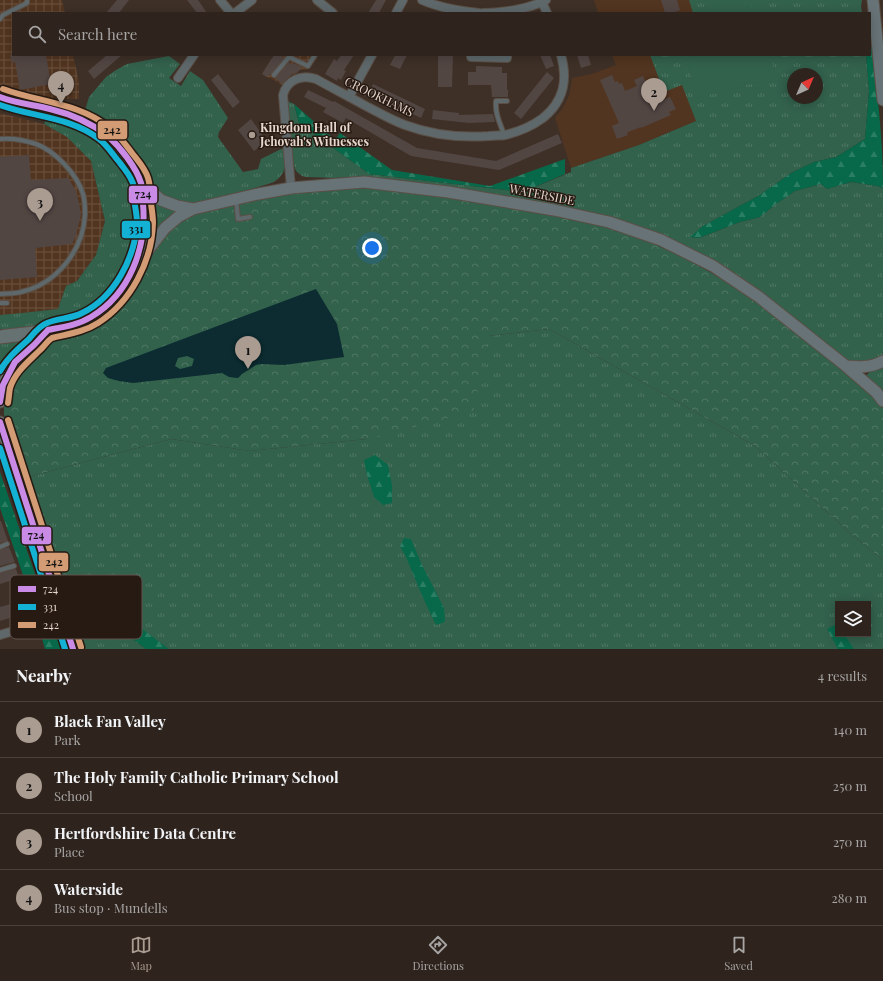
<!DOCTYPE html>
<meta charset="utf-8">
<style>
body{margin:0;font-family:"Playfair Display",serif;background:#362c26;color:#f1f3f6}
.controls{position:absolute;right:12px;bottom:12px;display:grid;overflow:hidden;border-radius:0px;box-shadow:0 2px 10px #0003}
.controls button{width:36px;height:36px;display:grid;place-items:center;padding:0;border:0;border-bottom:1px solid #49413b;background:#2e241d;color:#f1f3f6;font:20px sans-serif}
.compass{position:absolute;left:787px;top:68px;width:36px;height:36px;border-radius:50%;background:#2e241d;box-shadow:0 2px 10px #0003;rotate:44deg}
.you{position:absolute;left:372px;top:248px;width:14px;height:14px;margin:-10px;border:3px solid #fff;border-radius:50%;background:#1a73e8;box-shadow:0 0 0 6px #1a73e833}
.badge{display:grid;place-items:center;width:26px;height:26px;border-radius:50%;background:#ab9c92;color:#111;font-size:13px;font-weight:700}
.pin{position:absolute;translate:-50% -33px;filter:drop-shadow(0 1px 2px #0008)}
.pin::after{content:'';position:absolute;top:21px;width:14px;height:12px;background:inherit;clip-path:polygon(0 0,100% 0,50% 100%)}
.list{margin:0;padding:0;list-style:none}
h2{display:flex;justify-content:space-between;align-items:center;height:52px;margin:0;padding:0 16px;font-size:17px}
h2 small{font-size:13px;font-weight:400;color:#a7a4a4}
.list li{display:grid;grid-template-columns:26px 1fr auto;gap:12px;align-items:center;box-sizing:border-box;height:56px;padding:0 16px;border-top:1px solid #49413b}
.list b{display:block;font-size:15px;white-space:nowrap}
.list p{margin:0;font-size:13px;white-space:nowrap;color:#a7a4a4}
.list em{font-size:13px;font-style:normal;color:#a7a4a4}
.icon{flex:none;width:22px;height:22px;fill:none;stroke:currentColor;stroke-width:2;stroke-linecap:round;stroke-linejoin:round}
.map{position:relative;flex:none;width:883px;height:649px;overflow:hidden}
.search{position:absolute;background:#2e241d;box-shadow:0 2px 10px #0003;left:12px;right:12px;top:12px;height:44px;display:flex;align-items:center;gap:10px;box-sizing:border-box;padding:0 14px;border-radius:0px;color:#a7a4a4;font-size:15px}
.sheet{height:276px;background:#2e241d}
nav{display:flex;justify-content:space-around;align-items:center;box-sizing:border-box;height:56px;border-top:1px solid #49413b;background:#2e241d;font-size:11px;color:#a7a4a4}
nav a{display:grid;justify-items:center;gap:2px}
nav .on{color:#ab9c92}
.map>svg:first-child{display:block}
.built{fill:#523520}
.industrial{fill:url(#industrial-grid)}
.grass{fill:url(#grass-tufts);fill-rule:evenodd}
.forest{fill:url(#forest-firs)}
.park{fill:url(#park-crowns)}
.pitch{fill:#32614c}
.water{fill:#0c2c31;fill-rule:evenodd}
.building{fill:#524643}
.lines{fill:none;stroke-linecap:round;stroke-linejoin:round}
.lane-casing{stroke:#5b4f46;stroke-width:6}
.street-casing{stroke:#5b4f46;stroke-width:10}
.secondary-casing{stroke:#5b4f46;stroke-width:13}
.primary-casing{stroke:#5b4f46;stroke-width:15}
.lane{stroke:#5e686a;stroke-width:4}
.street{stroke:#5e686a;stroke-width:8}
.secondary{stroke:#677376;stroke-width:11}
.primary{stroke:#667172;stroke-width:13}
.bus-1-casing{stroke:#261a12;stroke-width:9}
.bus-2-casing{stroke:#261a12;stroke-width:9}
.bus-3-casing{stroke:#261a12;stroke-width:9}
.bus-1{stroke:#ca8be6;stroke-width:6}
.bus-2{stroke:#13b2d5;stroke-width:6}
.bus-3{stroke:#d39c74;stroke-width:6}
.poi-dot{fill:#ab9c92;stroke:#261a12;stroke-width:1.5}
.labels{text-anchor:middle;stroke-width:3;stroke-linejoin:round;paint-order:stroke}
.street-label{font-size:12px;fill:#e6d6cb;stroke:#261a12}
.poi-label{font-size:12px;font-weight:bold;fill:#e6d6cb;stroke:#261a12;text-anchor:start}
.key{fill:#261a12;stroke:#60524a;stroke-width:1}
.key-label{font-size:11px;fill:#e6d6cb}
.line-badge{stroke:#261a12;stroke-width:1.5}
.pale-badge-label{font-size:11px;text-anchor:middle;font-weight:bold;fill:#111}
</style>
<div class="map">
<svg width="883" height="649" viewBox="0 0 883 649">
<defs>
<pattern id="industrial-grid" width="8" height="8" patternUnits="userSpaceOnUse"><rect width="8" height="8" fill="#523520"/><path d="M0 4h8M4 0v8" fill="none" stroke="#6b523f"/></pattern>
<pattern id="grass-tufts" width="24" height="20" patternUnits="userSpaceOnUse"><rect width="24" height="20" fill="#32614c"/><path d="M3 7l-1-3M5 7V3M7 7l1-3M15 17l-1-3M17 17v-4M19 17l1-3" fill="none" stroke="#507764"/></pattern>
<pattern id="forest-firs" width="22" height="20" patternUnits="userSpaceOnUse"><rect width="22" height="20" fill="#08694a"/><path d="M5 1l3.5 6h-7zM16 11l3.5 6h-7z" fill="#2c7e63"/></pattern>
<pattern id="park-crowns" width="20" height="18" patternUnits="userSpaceOnUse"><rect width="20" height="18" fill="#32614c"/><path d="M2 6a3 3 0 1 1 6 0M12 15a3 3 0 1 1 6 0" fill="none" stroke="#507764"/></pattern>
</defs>
<rect width="100%" height="100%" fill="#3e3027"/>
<path class="built" d="M594,0H805L807,13H598Z
M612,55H808L793,74V98L696,121L639,145L571,168L555,118L562,109L569,96L571,86L572,78L592,74L616,65Z"/>
<path class="industrial" d="M0,0H62L65,13H13V55H73L79,82V99H32L0,85Z
M274,55H293L296,56L297,55H313L317,58L309,69L299,70L295,76L292,74L283,86L276,81L267,77L262,74Z
M0,113L44,124L67,137L91,161L105,221L96,255L77,281L66,286L58,309L0,316Z"/>
<path class="grass" d="M689,0H862L861,6L862,13H693Z
M650,55H866L869,91L865,139L836,157L814,162L791,173L758,196L703,226L691,237L699,238L740,222L760,217L776,204L795,191L821,184L827,189L851,182L877,186L883,188V356L866,363L847,361L759,293L643,230L380,179L356,177L333,178L306,177L302,176L297,172L295,169L293,161L287,101L294,104L299,123L369,174L523,192L571,172V168L639,145L696,121L682,85L664,92ZM793,74H817V98H793Z
M169,56L180,64L169,78L181,86L190,71L203,80L228,118L219,132L218,137L243,172L258,169L261,159L281,149H283L285,166L283,173L279,178L274,182L255,188L197,203L184,204L163,197L150,184L141,169L84,114L89,97L106,77L116,70L127,64Z
M48,114L84,126L109,145L131,176L138,198L140,214L137,250L118,285L103,302L91,310L73,319L21,330L0,329V315L22,313L58,309L66,286L77,281L96,255L105,221L91,161L67,137L44,124Z
M152,198L175,211V212L152,236L150,232L151,216L149,200Z
M549,329L755,446L852,535L883,560V649H167L86,605L146,649H78L24,479L36,475L171,439L250,451L367,439L489,336ZM838,604H868V634H838Z
M22,341L23,343V344C13,353 5,363 0,376V344Z
M883,367V395L866,378V376C870,370 877,370 883,367Z"/>
<path class="forest" d="M870,29C876,82 883,135 883,188L877,186L851,182L827,189L821,184L795,191L776,204L760,217L740,222L699,238L690,237L703,226L758,196L791,173L814,162L836,157L865,139L869,91L866,55H870Z
M294,104L335,140L340,133L392,170L490,186L565,159V174L523,192L369,174L299,123Z
M375,455L388,465L392,485V503L383,505L374,497L367,475L364,460Z
M0,472L48,612L37,616L0,508Z
M404,538L411,539L422,565L444,608L445,622L436,625L424,600L406,557L400,546Z
M67,573L169,649H146L86,605Z
M837,624L838,625V634H844L854,649H838L827,629Z
M58,631L64,649H45L41,635Z"/>
<path class="park" d="M374,188L419,193L559,217L595,224L639,237L678,255L708,271L743,292L778,318L866,390L883,408V560L852,535L755,446L549,329L489,336L473,412L367,439L250,451L171,439L36,475L24,479L4,414V402L10,375L37,346L91,324L130,288L161,238L174,224L195,213L274,195L302,192L338,189Z"/>
<path class="pitch" d="M717,0H774L729,13H720Z
M686,55H770L776,77L697,98Z"/>
<path class="water" d="M316,289L337,324L344,357L284,365L261,364L256,365L242,374L238,378L229,377L222,373L133,383L119,381L108,378L103,373L106,368ZM187,356L194,359L192,366L180,369L175,366L178,358Z"/>
<path class="building" d="M117,0H129L119,13H106Z
M187,0H198L207,13H197Z
M376,0H386L379,13H368Z
M661,0H677L680,10L673,13H665Z
M10,55H46L51,84L20,90L15,62L12,63Z
M107,55H122L94,79L88,71Z
M274,55H280L284,58L271,75L270,74L267,77L262,74Z
M341,55H354L344,70L346,71L341,80L338,78L337,81L325,74L334,59L337,61Z
M395,55H407L400,69L390,65Z
M438,55H453L452,87H438Z
M540,55H550L554,66L546,69Z
M577,55H588L591,65L581,68Z
M289,62L292,65L293,63L302,67L297,73L293,74H292L282,84L275,78Z
M476,66L502,67V73H507V90H508V97H492L491,85H468V72H476Z
M547,72L554,78L521,119L514,113Z
M218,74L240,102L233,108L211,80Z
M612,75L615,82L618,81L619,84L622,83L625,91L637,86L634,80L643,76L655,103L670,97L676,109L669,112L671,115L641,128V127L628,132L627,133L628,135L617,139L612,126L619,123L600,80Z
M373,84L425,109L421,118L369,93Z
M308,90L333,102L334,101L417,148L496,161L558,134L562,143L499,170L411,156L346,118L343,123L323,112L326,108L304,97Z
M433,110L459,113V115L493,114L495,122L469,123L432,119Z
M251,119L267,141L254,151L238,130Z
M29,155L31,180L68,178L75,189L79,203L81,215L78,227L76,236L72,244L35,248L37,277L0,280V157Z
M0,521H1L8,541L0,543Z
M9,547L15,562L0,566V550Z
M16,569L19,578L0,584V573Z
M29,599L31,605L27,606L29,612L0,621V607Z"/>
<g class="lines">
<defs>
<path id="lane" d="M0,19L3,15L27,3V0
M274,75L289,57L308,66L315,55
M504,135C500,122 495,115 496,101H507
M0,139C12,138 24,140 36,144C55,151 77,174 83,194C85,200 85,209 85,215C83,251 56,284 21,292C15,294 7,293 0,294
M236,199L238,219L250,217
M0,303H7
M0,547L7,544
M0,570L14,566"/>
<path id="street" d="M220,0L231,13
M317,0L333,13
M422,0C440,8 459,11 479,13
M542,2L547,13
M235,13L252,0
M396,13L403,0
M483,13C504,12 527,10 546,0
M471,57L507,58V55
M178,78L194,55
M349,97L372,55
M291,188L283,95C287,80 301,74 316,79C332,88 348,96 364,105C378,112 391,120 405,125C432,135 461,138 489,136C494,135 500,136 505,135C518,132 532,126 543,118C564,101 568,80 561,55
M0,635L40,623L63,617"/>
<path id="secondary" d="M873,0L883,100
M141,183L161,200L177,206L193,209
M138,263L165,228L178,217L193,209L258,194L291,188L364,182L448,192L554,210L609,222L661,240L713,266L759,297L846,366L876,392L883,401
M846,366C859,367 871,368 883,361
M0,402L3,385L8,374L15,362L34,345L48,330
M0,422L73,649"/>
<path id="primary" d="M0,97C16,103 33,105 50,109C70,115 88,121 105,134C116,142 136,169 141,182C143,187 142,194 143,200C150,243 132,289 96,314C72,331 29,333 0,337"/>
</defs>
<use href="#lane" class="lane-casing"/>
<use href="#street" class="street-casing"/>
<use href="#secondary" class="secondary-casing"/>
<use href="#primary" class="primary-casing"/>
<use href="#lane" class="lane"/>
<use href="#street" class="street"/>
<use href="#secondary" class="secondary"/>
<use href="#primary" class="primary"/>
<defs>
<path id="bus-1" d="M0,97C16,103 34,105 50,109C71,114 91,123 108,136C120,147 136,167 141,183C143,189 143,197 143,204C147,247 130,294 91,317C78,325 63,327 48,330
M0,402L3,385L15,362L34,345L48,330
M0,422L73,649"/>
<path id="bus-2" d="M0,105C33,117 71,117 99,139C108,146 113,155 120,163C125,170 132,177 134,187C134,191 134,195 134,199C135,207 137,215 137,223C135,258 114,298 82,313C71,319 58,318 47,323C39,326 34,333 29,339C18,349 7,358 0,371
M0,448L65,649"/>
<path id="bus-3" d="M3,89C38,102 80,103 110,128C119,135 125,144 132,153C138,161 145,168 148,178C150,184 150,190 150,196C151,205 153,214 153,223C152,261 131,302 98,323C84,332 68,334 52,338C47,341 44,347 39,351C28,362 15,372 10,388C9,393 9,398 8,403
M8,420L81,647"/>
</defs>
<use href="#bus-1" class="bus-1-casing"/>
<use href="#bus-2" class="bus-2-casing"/>
<use href="#bus-3" class="bus-3-casing"/>
<use href="#bus-1" class="bus-1"/>
<use href="#bus-2" class="bus-2"/>
<use href="#bus-3" class="bus-3"/>
</g>
<circle class="poi-dot" cx="252" cy="135" r="4"/>
<g class="labels">
<g class="street-label">
<text transform="translate(379 97) rotate(26)" y="4">CROOKHAMS</text>
<text transform="translate(542 195) rotate(11)" y="4">WATERSIDE</text>
</g>
<g class="poi-label">
<text x="260" y="132">Kingdom Hall of<tspan x="260" dy="14">Jehovah's Witnesses</tspan></text>
</g>
</g>
<rect x="10" y="575" width="132" height="64" rx="6" class="key"/>
<rect x="18" y="586" width="18" height="6" fill="#ca8be6"/>
<rect x="18" y="604" width="18" height="6" fill="#13b2d5"/>
<rect x="18" y="622" width="18" height="6" fill="#d39c74"/>
<g class="key-label">
<text x="43" y="593">724</text>
<text x="43" y="611">331</text>
<text x="43" y="629">242</text>
</g>
<g class="line-badge">
<rect x="97" y="120" width="31" height="20" rx="4" fill="#d39c74"/>
<rect x="128" y="185" width="30" height="19" rx="4" fill="#ca8be6"/>
<rect x="121" y="220" width="30" height="19" rx="4" fill="#13b2d5"/>
<rect x="21" y="526" width="31" height="19" rx="4" fill="#ca8be6"/>
<rect x="38" y="552" width="31" height="20" rx="4" fill="#d39c74"/>
</g>
<g class="pale-badge-label">
<text x="112" y="134">242</text>
<text x="143" y="198">724</text>
<text x="136" y="233">331</text>
<text x="36" y="539">724</text>
<text x="54" y="566">242</text>
</g>
</svg>
<div class="controls">
<button><svg class="icon" aria-label="layers" viewBox="0 0 24 24"><path d="M12 4l9 5-9 5-9-5zM3 14l9 5 9-5"/></svg></button>
</div>
<svg class="compass" viewBox="-18 -18 36 36"><path d="M0-13l5 13h-10z" fill="#e53935"/><path d="M0 13l5-13h-10z" fill="#a7a4a4"/></svg>
<div class="you"></div>
<div class="pin badge" style="left:248px;top:369px">1</div>
<div class="pin badge" style="left:654px;top:111px">2</div>
<div class="pin badge" style="left:40px;top:221px">3</div>
<div class="pin badge" style="left:61px;top:104px">4</div>
<div class="search"><svg class="icon" aria-label="search" viewBox="0 0 24 24"><circle cx="10" cy="10" r="6"/><path d="M15 15l6 6"/></svg>Search here</div>
</div>
<section class="sheet">
<h2>Nearby<small>4 results</small></h2>
<ul class="list">
<li><span class="badge">1</span><div><b>Black Fan Valley</b><p>Park</p></div><em>140 m</em></li>
<li><span class="badge">2</span><div><b>The Holy Family Catholic Primary School</b><p>School</p></div><em>250 m</em></li>
<li><span class="badge">3</span><div><b>Hertfordshire Data Centre</b><p>Place</p></div><em>270 m</em></li>
<li><span class="badge">4</span><div><b>Waterside</b><p>Bus stop · Mundells</p></div><em>280 m</em></li>
</ul>
</section>
<nav>
<a class="on"><svg class="icon" aria-label="map" viewBox="0 0 24 24"><path d="M3 6l6-2 6 2 6-2v14l-6 2-6-2-6 2zM9 4v14M15 6v14"/></svg>Map</a>
<a><svg class="icon" aria-label="directions" viewBox="0 0 24 24"><path d="M12 3l9 9-9 9-9-9zM9 14v-3h6M13 9l2 2-2 2"/></svg>Directions</a>
<a><svg class="icon" aria-label="saved" viewBox="0 0 24 24"><path d="M7 4h10v16l-5-4-5 4z"/></svg>Saved</a>
</nav>
